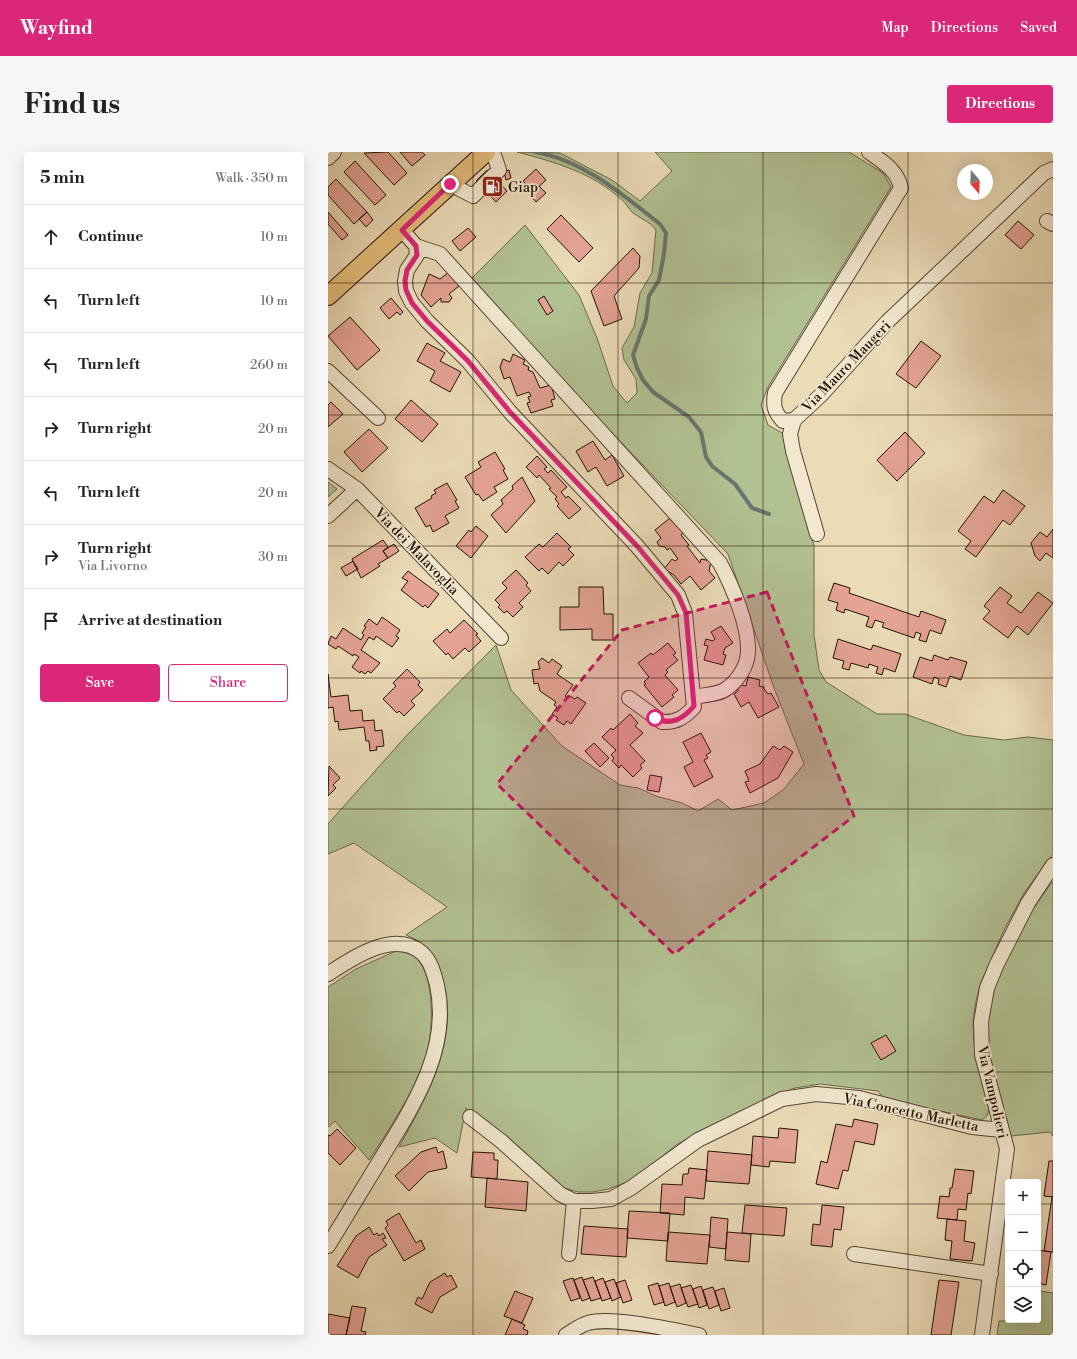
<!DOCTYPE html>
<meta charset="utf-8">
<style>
body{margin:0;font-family:"Libre Bodoni",serif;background:#f6f6f6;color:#222}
.controls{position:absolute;right:12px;bottom:12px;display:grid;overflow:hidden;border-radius:4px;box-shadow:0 4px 16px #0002}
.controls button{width:36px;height:36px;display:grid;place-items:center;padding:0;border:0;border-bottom:1px solid #e0e0e0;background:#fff;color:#222;font:20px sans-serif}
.compass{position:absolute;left:629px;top:12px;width:36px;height:36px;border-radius:50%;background:#fff;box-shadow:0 4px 16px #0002;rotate:161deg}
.stop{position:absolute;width:12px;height:12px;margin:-9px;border:3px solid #db2777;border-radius:50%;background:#fff}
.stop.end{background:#db2777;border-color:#fff;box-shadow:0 1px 4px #0008}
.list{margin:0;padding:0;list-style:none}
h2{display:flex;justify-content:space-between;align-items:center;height:52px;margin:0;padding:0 16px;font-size:17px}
h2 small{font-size:13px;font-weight:400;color:#767676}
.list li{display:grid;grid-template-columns:26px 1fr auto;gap:12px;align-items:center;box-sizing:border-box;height:64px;padding:0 16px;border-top:1px solid #e0e0e0}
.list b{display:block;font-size:15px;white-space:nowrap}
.list p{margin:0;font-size:13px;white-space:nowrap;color:#767676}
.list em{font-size:13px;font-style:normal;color:#767676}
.actions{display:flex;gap:8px;padding:12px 16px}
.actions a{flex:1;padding:9px 0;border:1px solid #db2777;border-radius:4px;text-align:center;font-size:14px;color:#db2777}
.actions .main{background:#db2777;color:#fff}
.icon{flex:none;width:22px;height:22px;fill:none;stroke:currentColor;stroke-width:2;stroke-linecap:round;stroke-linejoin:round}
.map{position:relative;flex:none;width:725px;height:1183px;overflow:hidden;border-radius:4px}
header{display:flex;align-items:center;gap:24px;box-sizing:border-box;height:56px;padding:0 20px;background:#db2777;color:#fff}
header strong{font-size:19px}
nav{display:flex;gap:22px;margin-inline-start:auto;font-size:14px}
.intro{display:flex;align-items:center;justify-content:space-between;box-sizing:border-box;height:96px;padding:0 24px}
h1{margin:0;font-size:28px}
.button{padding:10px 18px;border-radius:4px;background:#db2777;color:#fff;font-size:14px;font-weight:700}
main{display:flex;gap:24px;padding:0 24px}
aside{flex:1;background:#fff;border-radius:4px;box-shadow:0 4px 16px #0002}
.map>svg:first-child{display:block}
.green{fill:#b2c192;stroke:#6a694c}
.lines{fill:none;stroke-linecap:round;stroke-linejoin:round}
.stream{stroke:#6a766d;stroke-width:4}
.building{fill:#e4a394;stroke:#231105}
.minor-casing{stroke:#554432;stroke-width:16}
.major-casing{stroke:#231105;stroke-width:20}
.minor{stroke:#f2e8d0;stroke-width:14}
.major{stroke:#e6be7c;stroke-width:18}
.route{stroke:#db2777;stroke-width:5}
.marked{fill:#c2185b;fill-opacity:0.2;stroke:#c2185b;stroke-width:3;stroke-dasharray:8 5;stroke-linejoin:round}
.grid{fill:none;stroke:#231105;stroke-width:1;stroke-opacity:0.55}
.labels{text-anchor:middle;stroke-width:3.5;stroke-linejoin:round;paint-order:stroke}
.poi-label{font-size:14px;fill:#231105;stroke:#f2e8d0;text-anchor:start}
.street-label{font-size:14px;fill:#231105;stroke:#f2e8d0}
</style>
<header>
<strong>Wayfind</strong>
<nav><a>Map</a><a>Directions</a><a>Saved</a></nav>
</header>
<div class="intro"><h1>Find us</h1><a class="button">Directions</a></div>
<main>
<aside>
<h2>5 min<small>Walk · 350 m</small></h2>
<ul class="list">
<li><svg class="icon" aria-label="ahead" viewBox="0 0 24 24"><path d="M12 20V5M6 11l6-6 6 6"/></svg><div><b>Continue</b></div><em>10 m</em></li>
<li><svg class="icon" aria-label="left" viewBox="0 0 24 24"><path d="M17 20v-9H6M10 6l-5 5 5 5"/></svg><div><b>Turn left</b></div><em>10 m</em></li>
<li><svg class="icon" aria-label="left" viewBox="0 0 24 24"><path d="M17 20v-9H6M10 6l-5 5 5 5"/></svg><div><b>Turn left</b></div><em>260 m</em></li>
<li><svg class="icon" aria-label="right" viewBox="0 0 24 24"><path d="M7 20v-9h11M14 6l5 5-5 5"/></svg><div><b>Turn right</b></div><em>20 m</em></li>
<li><svg class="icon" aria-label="left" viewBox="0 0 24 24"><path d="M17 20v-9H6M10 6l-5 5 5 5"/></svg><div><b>Turn left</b></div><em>20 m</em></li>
<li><svg class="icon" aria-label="right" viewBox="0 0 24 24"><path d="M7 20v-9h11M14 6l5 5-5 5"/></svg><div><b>Turn right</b><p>Via Livorno</p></div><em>30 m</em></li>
<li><svg class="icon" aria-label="arrive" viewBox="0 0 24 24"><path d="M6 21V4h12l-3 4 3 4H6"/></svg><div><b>Arrive at destination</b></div></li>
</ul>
<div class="actions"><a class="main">Save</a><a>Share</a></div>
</aside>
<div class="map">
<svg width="725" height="1183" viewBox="0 0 725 1183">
<rect width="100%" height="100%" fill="#ebdbb7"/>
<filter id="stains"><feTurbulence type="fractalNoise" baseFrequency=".005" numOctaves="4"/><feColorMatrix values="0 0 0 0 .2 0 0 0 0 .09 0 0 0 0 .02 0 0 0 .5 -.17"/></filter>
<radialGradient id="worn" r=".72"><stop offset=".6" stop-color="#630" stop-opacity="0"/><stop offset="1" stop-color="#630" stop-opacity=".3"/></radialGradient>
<path class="green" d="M189,0L232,1L284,28L312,49L344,19L327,0H521L555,21L563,35L440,235L433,253L440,273L456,282L486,394V483L491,518L498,530L549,562H577L636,583L676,588L700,585L725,588V702L696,741L676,778L653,830L648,849L645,869L646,890L661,957L659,964L654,968L556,947L550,939L492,932L467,936L442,945L376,977L348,993L313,1022L301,1029L281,1037L265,1040H250L233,1035L187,993L138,956L129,1001L107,986L71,995C99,944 132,888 115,828C108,804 101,793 78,783L119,755L26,691L0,702V672L79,583L168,493L183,538L234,594L292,633L310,636L328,644L354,651L370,659L390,647L404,658L436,651L455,638L476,612L446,536L400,402L268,264L142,128L197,73L251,143L269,186L285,234L299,251L309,241L308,227L296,208L294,196L306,175L312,141L324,121L328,78C322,69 312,67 304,60C300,56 298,51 294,48C265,21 227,10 189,0Z
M0,330L9,337L0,345Z
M725,729V984L722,980L683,984C678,964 672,945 667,925C665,916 661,907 660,899C653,838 690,775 725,729Z
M68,799C73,800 82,801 86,804C108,822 106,881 97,906C85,942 62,976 41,1008L7,969L0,975V835L28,817Z
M711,1139L725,1141V1183H669L671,1169L710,1168Z"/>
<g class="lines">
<path class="stream" d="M207,0C255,8 295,43 332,72L338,81L336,102L331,128L321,144L318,167L305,203L309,216L315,228L325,240L361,265L373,280L378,305L384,314L407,332L424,356L441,362"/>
</g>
<path class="building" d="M60,0L79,21L66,33L36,1Z
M72,0H94L97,3L84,14Z
M27,9L58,43L47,53L16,20Z
M208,17L218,28L205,40L195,29Z
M159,18L179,39L168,50L148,29Z
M181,18L183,26L178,28L176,20Z
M8,27L39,60L26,72L0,43V35Z
M211,34L218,41L208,50L202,43Z
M0,60L20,83L14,88L0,72Z
M39,60L45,68L38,75L31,67Z
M233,63L265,96L251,110L219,77Z
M690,69L706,83L693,97L677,83Z
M140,76L148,85L132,99L124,89Z
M305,96L312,104L311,116L286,144L294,167L276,174L263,139Z
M121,120L131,134L121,142L124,146L121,150H113V146L103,155L93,143L101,122L112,127Z
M216,144L225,159L219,163L210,148Z
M63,146L75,160L72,163L69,160L61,167L52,156Z
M22,165L52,198L29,218L0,184Z
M593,189L613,204L588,236L568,222Z
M99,191L117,201L112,209L133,220L122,240L102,229L107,219L89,209Z
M185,202L197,208L195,212L201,215L200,218L205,220L212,236L223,233L227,247L223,248L225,254L203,261L199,251L202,250L200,245L203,244L201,240L189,244L182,225L176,227L172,215L175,207L182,210Z
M83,248L110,272L94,290L67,267Z
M3,250L15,262L0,275V253Z
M41,277L60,296L34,320L16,300Z
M577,280L597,301L569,329L549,308Z
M265,289L277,308L284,303L296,324L279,334L268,315L260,320L248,299Z
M167,300L177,317L175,318L180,327L166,335L169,340L155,349L150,342L148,343L137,325L153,315L150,310Z
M209,304L219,315L216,317L220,321L223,318L239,335L233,340L238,346L240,344L253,357L241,367L229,354L231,352L227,347L229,345L221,337L223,336L211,323L209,326L198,315Z
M194,325L207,349L178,381L163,363L175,352L173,348L185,337L184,334Z
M119,331L129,348L127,349L131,356L117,364L121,371L105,380L102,373L98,375L87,356L104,346L103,344L108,341L106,338Z
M675,338L697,354L682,373L675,368L648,405L637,397L643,389L630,379L656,344L666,351Z
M342,366L355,381L353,383L361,393L359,394L372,411L373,407L383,409L381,419L387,426L373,438L362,424L353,432L346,423L336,417L344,407L347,409L350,407L342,396L339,398L337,395L331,394L329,390L333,386L327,378Z
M148,374L160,384L143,406L128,394L141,378L143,380Z
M725,377V406L718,401L712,409L707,404L703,391L712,380L719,385Z
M229,381L243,395L240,397L246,403L235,414L231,410L220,422L214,416L211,419L197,405L211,392L215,395Z
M55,388L60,395L55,399L60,406L50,412L52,414L33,426L24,407Z
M66,392L71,399L60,406L55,399Z
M25,409L30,417L18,424L13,416Z
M188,418L200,431L198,433L203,439L191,451L195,455L185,465L179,459L176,461L170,455L172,453L167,448L179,436L174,431Z
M80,419L111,442L100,456L97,453L95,455L73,438L80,429L74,426Z
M506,431L522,436L521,441L591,465L593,459L618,468L613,482L602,478L598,490L591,488L593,482L588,480L586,486L554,475L556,471L547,468L544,476L538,474L541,465L517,457L516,461L508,458L510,451L500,448Z
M251,435H275L276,462H285V488H264V477L232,478V455H251Z
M672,435L684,444L679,451L693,461L710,440L725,451L700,483L689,474L680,486L655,467L662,459L656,454Z
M54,465L72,478L68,484L71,486L64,495L48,484L46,488L41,485L33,498L52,511L43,521L40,519L37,522L33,519L32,521L24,515L31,505L26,502L25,504L10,494L8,497L0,492L3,484L8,487L15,476L33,488L36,483L34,481L38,475L36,474L41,467L49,473Z
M136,468L150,482L148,483L153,489L141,500L137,496L125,507L120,501L118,503L105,489L119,477L122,481Z
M393,474L405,491L397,496L395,502L398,503L395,513L376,508L380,494L376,493L378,487L385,489L387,487L383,480Z
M510,487L543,498L545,493L573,502L567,520L556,516L554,523L548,521L550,515L541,512L540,516L523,511L521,518L514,516L516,509L505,506Z
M340,491L348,501L345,503L350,508L338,518L340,520L337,523L350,538L344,543L346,545L334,555L316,533L318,532L316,530L321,525L310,511L323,501L325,503Z
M606,503L620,508L622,505L639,510L633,528L622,524L618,535L610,532L611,527L606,525L604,532L585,525L592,505L604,509Z
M214,506L221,511L224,507L234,514L229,522L245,533L237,544L241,546L242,544L247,547L249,545L258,551L243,572L239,569L236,573L228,568L230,566L224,562L229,555L226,553L228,550L212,539L210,531L206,532L204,518L212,517L210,510Z
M79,517L92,530L90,533L95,538L83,549L87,553L76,564L71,559L69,561L55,547L68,534L65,531Z
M0,522L3,545L20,543L22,559L34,558L35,569L46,568L47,579L54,578L56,594L48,595L49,598L42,599L41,589H38L36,575L11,578L10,569L7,570L5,555L0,556Z
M420,525L432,528L431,534L436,535V537L440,542L443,541L451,555L430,566L421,550L413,555L406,542L410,539L409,532L418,534Z
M302,562L310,571L307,574L315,581L302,593L317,609L312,613L314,616L305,625L293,613L291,616L284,609L286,606L283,603L288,598L274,585L283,576L285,578Z
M373,581L383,600L378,603L380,606L376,608L385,625L366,635L356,615L365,610L355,590Z
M266,591L281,606L272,615L257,599Z
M445,594L452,598L456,594L465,600L450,626L422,641L417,630L421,629L417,619L432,612Z
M1,614L12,626L5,633L8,636L0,644Z
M322,623L334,625L331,640L319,638Z
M558,883L568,899L553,908L543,891Z
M526,967L550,972L546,993L527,989L520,1019L515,1018L510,1037L488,1032L493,1009L499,1011L508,972L524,975Z
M451,976L470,978L467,1011L442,1009L441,1015L423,1013L425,984L450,986Z
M9,977L28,996L12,1013L0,1001V983L2,984Z
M108,995L110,1001L115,999L119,1016L100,1020L81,1039L67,1024L93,1000Z
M380,999L424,1003L421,1032L378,1029Z
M145,1000L166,1001V1008H170L169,1027L143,1025Z
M721,1009H725V1045L716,1044Z
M361,1016L379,1018L376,1047L357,1045L356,1063L332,1061L334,1032L354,1033L355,1022H360Z
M627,1017L646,1019L643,1042L640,1041L638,1058L630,1057L629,1068L609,1066L612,1044L621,1045L622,1036H624Z
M159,1026L200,1030L198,1059L157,1055Z
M724,1045H725V1100L716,1099Z
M417,1053L459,1056L456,1084L414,1081Z
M494,1053L516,1055L513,1078L506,1077L504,1095L483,1093L485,1072L492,1073Z
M301,1059L342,1061L340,1089L299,1086Z
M71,1061L88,1091L93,1088L97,1097L76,1109L57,1076L60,1073L58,1069Z
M383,1065L400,1067L398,1097L381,1095Z
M619,1067L638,1069L636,1089L647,1091L644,1109L622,1107L624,1089L617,1088Z
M256,1074L300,1077L298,1105L253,1102Z
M41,1075L46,1083L49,1081L51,1084L55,1081L58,1086L54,1087L59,1093L41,1105L30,1126L9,1114L28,1084Z
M340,1080L382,1083L379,1112L338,1109Z
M399,1080L423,1082L421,1110L397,1108Z
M710,1098L723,1100L718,1133L710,1131Z
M117,1121L119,1125L123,1123L129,1135L112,1145L104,1161L87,1152L90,1145L94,1147L102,1130Z
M254,1125L262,1146L254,1149L246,1128Z
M265,1125L273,1146L263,1149L255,1128Z
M245,1126L252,1146L243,1149L235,1129Z
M275,1126L283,1146L274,1149L267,1129Z
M286,1127L293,1145L284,1149L277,1130Z
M297,1128L304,1148L295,1151L288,1131Z
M611,1128L631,1130L623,1183H603Z
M330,1131L336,1150L326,1153L320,1134Z
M341,1131L347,1150L337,1154L331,1134Z
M352,1132L358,1151L349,1155L342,1135Z
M363,1133L370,1152L360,1155L353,1136Z
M373,1134L379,1153L371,1156L365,1137Z
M385,1135L391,1153L381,1157L375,1138Z
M396,1136L402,1156L393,1159L387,1139Z
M187,1139L205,1146L194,1171L176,1164Z
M24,1154L38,1156L33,1179L38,1180L37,1183H18Z
M0,1162L22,1166L18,1183H0Z
M184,1167L197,1173L195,1177L200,1179L199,1183H177Z"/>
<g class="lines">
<defs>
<path id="minor" d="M541,0C555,10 569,18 573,36L447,241C445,253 446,260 455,269L466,268L493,243L559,170L716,21L725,17
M0,6L6,0
M122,32L145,44L171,18L165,0
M719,69L725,72
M74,78L88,94L112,102L392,411C404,434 421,473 420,499C420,513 410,529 398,537C390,543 374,543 365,545
M88,94L89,103L79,118L77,129L78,139L84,151L99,169L140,209L182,260L309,394L350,443L357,461L366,555C357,565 348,571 334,570L301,546
M0,219L50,266
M466,268L462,282L465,299L489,382
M0,317L29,337L173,486
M0,364L29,337
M0,822C24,806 67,777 94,801C103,809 106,822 109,833C123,897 85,954 54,1005C36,1035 18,1064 0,1094
M142,965L173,989L232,1042L246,1049H264L283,1047L303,1036L370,988L454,947L488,942L531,946L644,975L673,978
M241,1102L246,1049
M526,1102L663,1122
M238,1183C245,1179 252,1173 260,1171C283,1164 346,1178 371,1183
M654,1183L679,997L654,903L653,870L659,836L669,812L700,751L725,713"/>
<path id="major" d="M0,144L158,0"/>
</defs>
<use href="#minor" class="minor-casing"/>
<use href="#major" class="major-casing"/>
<use href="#minor" class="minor"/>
<use href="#major" class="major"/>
</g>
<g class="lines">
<path class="route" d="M122,32L74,78L88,94L89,103L79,118L77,129L78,138L84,151L99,169L140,209L182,260L309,394L350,443L358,461L366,554C355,567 343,574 327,566"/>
</g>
<path class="marked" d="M439,440L526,664L346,802L169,632L294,478Z"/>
<path class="grid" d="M145,0V1183M290,0V1183M435,0V1183M580,0V1183M0,131H725M0,263H725M0,394H725M0,526H725M0,657H725M0,789H725M0,920H725M0,1052H680M710,1052H725"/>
<defs>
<symbol id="fuel-square" viewBox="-11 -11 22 22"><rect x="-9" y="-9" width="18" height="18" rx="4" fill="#8f2418" stroke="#f2e8d0"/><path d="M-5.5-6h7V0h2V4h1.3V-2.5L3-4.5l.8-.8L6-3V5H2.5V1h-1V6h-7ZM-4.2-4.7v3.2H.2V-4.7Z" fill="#fff"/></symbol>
</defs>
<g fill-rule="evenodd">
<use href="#fuel-square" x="152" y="22" width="25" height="25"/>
</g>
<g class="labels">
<g class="poi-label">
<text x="180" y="40">Giap</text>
</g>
<g class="street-label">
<text transform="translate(518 214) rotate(-46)" y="5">Via Mauro Maugeri</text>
<text transform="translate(89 399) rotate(46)" y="5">Via dei Malavoglia</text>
<text transform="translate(665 940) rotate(77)" y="5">Via Vampolieri</text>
<text transform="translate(583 960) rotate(12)" y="5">Via Concetto Marletta</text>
</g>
</g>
<rect width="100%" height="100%" filter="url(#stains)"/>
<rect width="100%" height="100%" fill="url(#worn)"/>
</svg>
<div class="controls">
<button>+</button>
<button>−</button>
<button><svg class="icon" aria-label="locate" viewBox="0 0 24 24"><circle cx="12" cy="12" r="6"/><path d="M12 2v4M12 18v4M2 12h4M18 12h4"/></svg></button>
<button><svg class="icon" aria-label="layers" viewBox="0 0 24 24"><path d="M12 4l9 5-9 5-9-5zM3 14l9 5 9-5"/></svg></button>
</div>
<svg class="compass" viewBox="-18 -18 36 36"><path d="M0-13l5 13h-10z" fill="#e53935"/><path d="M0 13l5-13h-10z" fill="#767676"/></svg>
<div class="stop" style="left:327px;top:566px"></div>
<div class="stop end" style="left:122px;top:32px"></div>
</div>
</main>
